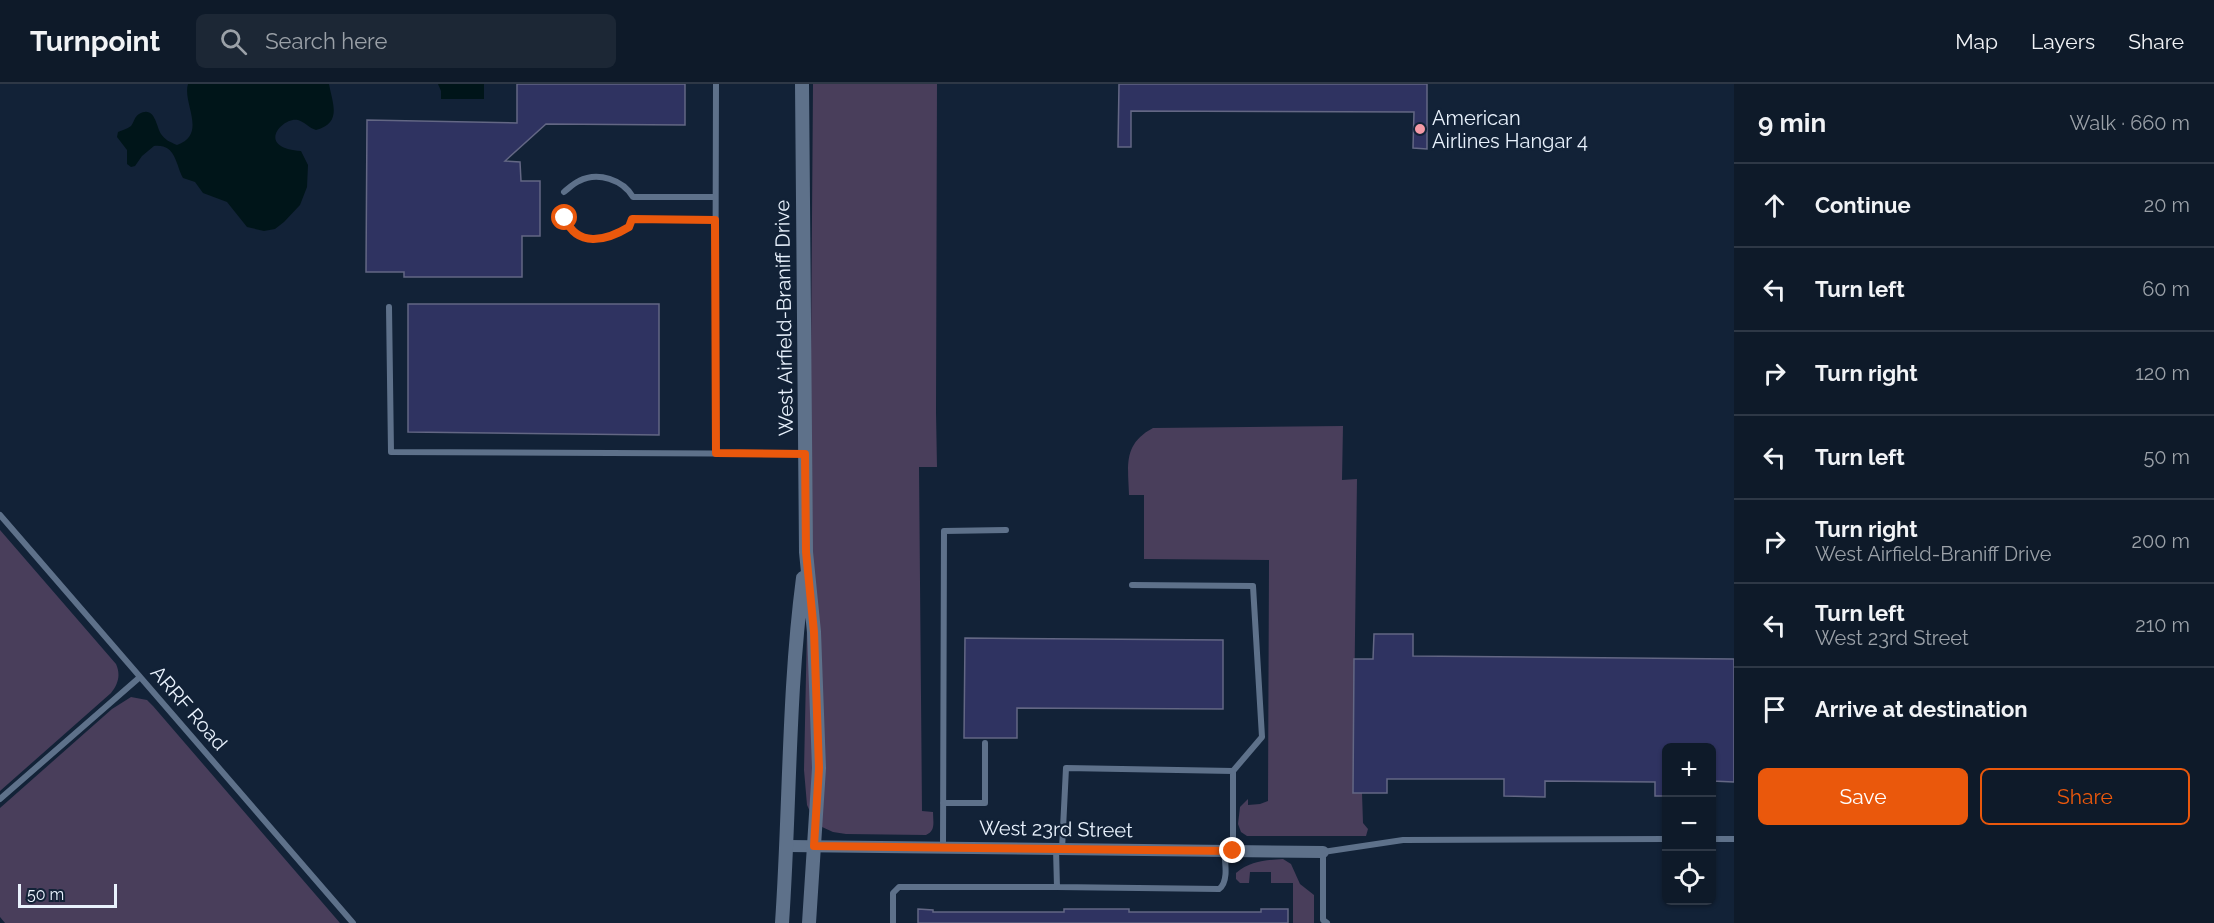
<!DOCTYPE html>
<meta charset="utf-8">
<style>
body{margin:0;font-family:Raleway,sans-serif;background:#1c2735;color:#f1f3f6}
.controls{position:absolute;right:18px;bottom:18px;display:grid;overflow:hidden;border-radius:9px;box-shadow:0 2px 4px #0004}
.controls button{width:54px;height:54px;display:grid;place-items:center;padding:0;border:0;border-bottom:2px solid #2e3846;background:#0e1a29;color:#f1f3f6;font:30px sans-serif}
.scale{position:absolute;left:18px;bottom:15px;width:99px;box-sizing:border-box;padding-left:6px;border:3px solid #e9f2fd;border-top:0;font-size:16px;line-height:21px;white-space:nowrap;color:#e9f2fd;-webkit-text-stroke:4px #122237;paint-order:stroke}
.stop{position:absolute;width:18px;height:18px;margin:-14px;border:4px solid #ea580c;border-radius:50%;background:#fff}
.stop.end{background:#ea580c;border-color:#fff;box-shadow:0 2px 6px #0008}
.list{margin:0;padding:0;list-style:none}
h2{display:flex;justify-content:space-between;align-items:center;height:78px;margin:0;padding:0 24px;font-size:26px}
h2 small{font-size:20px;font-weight:400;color:#9ba1a8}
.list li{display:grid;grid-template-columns:39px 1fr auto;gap:18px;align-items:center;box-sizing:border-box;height:84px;padding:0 24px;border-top:2px solid #2e3846}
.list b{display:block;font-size:22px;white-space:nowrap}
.list p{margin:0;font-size:20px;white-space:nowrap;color:#9ba1a8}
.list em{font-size:20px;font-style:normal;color:#9ba1a8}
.actions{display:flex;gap:12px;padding:18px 24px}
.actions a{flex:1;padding:14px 0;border:2px solid #ea580c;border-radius:9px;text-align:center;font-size:21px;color:#ea580c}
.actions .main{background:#ea580c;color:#fff}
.icon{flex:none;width:33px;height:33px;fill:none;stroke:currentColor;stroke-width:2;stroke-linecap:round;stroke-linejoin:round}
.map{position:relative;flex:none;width:1734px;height:839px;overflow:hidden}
header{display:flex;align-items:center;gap:36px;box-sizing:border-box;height:84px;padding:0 30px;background:#0e1a29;border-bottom:2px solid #2e3846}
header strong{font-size:28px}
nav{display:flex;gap:33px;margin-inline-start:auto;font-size:21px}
.search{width:420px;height:54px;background:#1c2735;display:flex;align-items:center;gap:15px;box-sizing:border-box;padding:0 21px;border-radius:9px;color:#9ba1a8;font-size:22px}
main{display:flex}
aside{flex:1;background:#0e1a29}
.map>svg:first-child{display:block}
.green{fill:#493e5b}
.water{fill:#001519}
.building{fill:#2f3361;stroke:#636784;stroke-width:1.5}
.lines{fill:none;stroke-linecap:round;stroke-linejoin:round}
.service{stroke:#5e718a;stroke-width:6}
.minor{stroke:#5e718a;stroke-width:12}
.tertiary{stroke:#5e718a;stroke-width:14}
.route{stroke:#ea580c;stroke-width:8}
.poi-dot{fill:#f49aa6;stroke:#122237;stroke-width:2}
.labels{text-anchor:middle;stroke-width:4.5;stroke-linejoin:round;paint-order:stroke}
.poi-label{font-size:20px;fill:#e9f2fd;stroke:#122237;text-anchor:start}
.street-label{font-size:20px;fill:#e9f2fd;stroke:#122237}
</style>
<header>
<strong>Turnpoint</strong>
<div class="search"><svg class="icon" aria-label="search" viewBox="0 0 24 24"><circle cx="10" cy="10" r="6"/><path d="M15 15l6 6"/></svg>Search here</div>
<nav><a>Map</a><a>Layers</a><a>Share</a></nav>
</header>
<main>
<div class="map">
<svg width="1734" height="839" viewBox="0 0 1734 839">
<rect width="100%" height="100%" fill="#122237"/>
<path class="green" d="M813,0H937L936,328L937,383H919L922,727L933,728C933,738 936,747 926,751L846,750L833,748L822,743L813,734L807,721L804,686L810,400Z
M1343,342L1342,396L1357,395L1353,709H1362L1363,739L1368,745L1366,752H1247L1241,748L1238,740L1240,723L1248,715V721L1260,720L1268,717L1269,476L1144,475V411H1129C1128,381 1123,360 1153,344Z
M0,446L116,580C121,591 118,600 111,609L0,707Z
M131,613L147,616L153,622L340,839H5L0,833V724L112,625Z
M1283,775L1291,780L1300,800L1314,811V839H1293V799H1271V788H1250L1249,799H1240L1236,795V789C1250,777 1266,776 1283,775Z"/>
<path class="water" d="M188,0H329C332,18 343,39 316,46C309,44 305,38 298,36C283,32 254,64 301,67L308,81L307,103L300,121L284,138L275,145L264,147L247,143L227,118L203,109L195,98L183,94C175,79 176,60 154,62L142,72L135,82L131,83L127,80V66L117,53L118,48C122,46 127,45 131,42C134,38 135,32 139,30C155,21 156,42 161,50C165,56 170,58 177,61C208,50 182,19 188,0Z
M438,0H484V15H441V7Z"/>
<path class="building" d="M517,0H685V41L546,40L505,77L520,78L521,97H540V152H522V193H404V188H366L367,36L517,39Z
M1119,0H1427V65L1413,64L1414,28L1131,27V63H1118Z
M408,220H659V351L408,348Z
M1374,550H1413V572L1734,575V698L1712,697V663H1666V712H1655V698L1545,697V713L1504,712V695H1387V709H1353L1354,575H1373Z
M965,554L1223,556V625L1017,624V654H964Z
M918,825L933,826V828H1064V825H1129V828H1261V825H1288V839H918Z"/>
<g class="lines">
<path class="service" d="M564,108C569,104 574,99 579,97C598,87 623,96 633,113H715
M565,134C576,164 606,157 629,143L632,135L715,136
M389,223L391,368L805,370
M715,369L716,0
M0,431L353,839
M1132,501L1253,502L1262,653L1233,687
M0,715L140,593
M943,719H985V659
M1712,755H1734
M943,764L944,447L1006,446
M1062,765L1066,684L1233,687V767
M1057,803L1219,805C1229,798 1225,778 1224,766
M893,839V809L899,803H1057L1056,765
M1327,839L1323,836V768L1403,756L1666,755"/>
<path class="minor" d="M788,762L1323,768"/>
<path class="tertiary" d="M802,0L806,468L814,548L819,684L809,839
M782,839C790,724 788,608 803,494"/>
</g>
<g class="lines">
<path class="route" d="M565,134C577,164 606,157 629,143L632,135L715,136L716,369L805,370L806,468L814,548L819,684L814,762L1233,767"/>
</g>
<circle class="poi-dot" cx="1420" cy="45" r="6"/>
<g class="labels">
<g class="poi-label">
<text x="1432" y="41">American<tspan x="1432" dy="23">Airlines Hangar 4</tspan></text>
</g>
<g class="street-label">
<text transform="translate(784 234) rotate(-91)" y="7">West Airfield-Braniff Drive</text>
<text transform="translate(189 624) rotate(49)" y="7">ARRF Road</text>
<text transform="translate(1056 745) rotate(1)" y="7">West 23rd Street</text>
</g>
</g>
</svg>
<div class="controls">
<button>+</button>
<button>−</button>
<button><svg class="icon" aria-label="locate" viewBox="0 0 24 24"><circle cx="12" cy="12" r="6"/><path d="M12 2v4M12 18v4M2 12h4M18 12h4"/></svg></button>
</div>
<div class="scale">50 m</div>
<div class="stop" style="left:565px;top:134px"></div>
<div class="stop end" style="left:1233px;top:767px"></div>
</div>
<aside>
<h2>9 min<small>Walk · 660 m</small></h2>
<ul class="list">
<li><svg class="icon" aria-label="ahead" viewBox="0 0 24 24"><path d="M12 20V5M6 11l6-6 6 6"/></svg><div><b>Continue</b></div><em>20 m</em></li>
<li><svg class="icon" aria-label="left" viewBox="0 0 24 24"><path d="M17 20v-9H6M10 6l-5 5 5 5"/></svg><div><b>Turn left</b></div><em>60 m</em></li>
<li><svg class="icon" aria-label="right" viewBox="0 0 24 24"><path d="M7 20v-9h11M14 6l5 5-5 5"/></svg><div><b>Turn right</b></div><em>120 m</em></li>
<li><svg class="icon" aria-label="left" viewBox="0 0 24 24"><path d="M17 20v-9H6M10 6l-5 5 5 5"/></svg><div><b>Turn left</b></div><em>50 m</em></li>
<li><svg class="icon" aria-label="right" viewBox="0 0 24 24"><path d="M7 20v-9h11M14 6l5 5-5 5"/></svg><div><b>Turn right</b><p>West Airfield-Braniff Drive</p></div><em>200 m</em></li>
<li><svg class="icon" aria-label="left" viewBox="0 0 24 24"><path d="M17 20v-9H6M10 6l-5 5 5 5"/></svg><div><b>Turn left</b><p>West 23rd Street</p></div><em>210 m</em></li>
<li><svg class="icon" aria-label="arrive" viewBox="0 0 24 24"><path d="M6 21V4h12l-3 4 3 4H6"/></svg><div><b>Arrive at destination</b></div></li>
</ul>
<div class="actions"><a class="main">Save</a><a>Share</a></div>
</aside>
</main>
